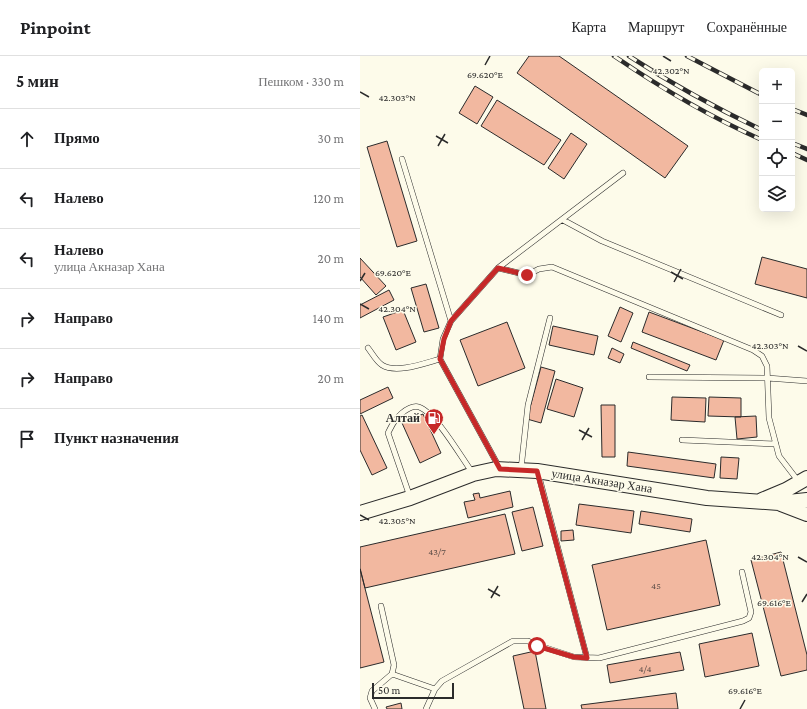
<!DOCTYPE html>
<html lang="ru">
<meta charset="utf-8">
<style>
body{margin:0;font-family:"Crimson Pro",serif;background:#f6f6f6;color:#202124}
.controls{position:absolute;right:12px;top:12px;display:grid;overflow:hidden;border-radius:6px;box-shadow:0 4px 16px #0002}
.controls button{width:36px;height:36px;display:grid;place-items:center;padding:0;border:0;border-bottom:1px solid #e0e0e0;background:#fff;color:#202124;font:20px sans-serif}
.scale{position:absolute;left:12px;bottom:10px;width:82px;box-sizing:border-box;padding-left:4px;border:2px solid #2b2b2b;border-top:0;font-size:11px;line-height:14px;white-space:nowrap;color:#2b2b2b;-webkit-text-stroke:3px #fdfbea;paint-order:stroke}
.stop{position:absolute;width:12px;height:12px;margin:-9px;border:3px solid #c62828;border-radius:50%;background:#fff}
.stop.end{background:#c62828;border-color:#fff;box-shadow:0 1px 4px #0008}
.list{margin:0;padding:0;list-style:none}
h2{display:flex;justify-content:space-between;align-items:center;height:52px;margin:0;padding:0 16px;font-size:17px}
h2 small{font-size:13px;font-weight:400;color:#757577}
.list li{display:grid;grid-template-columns:26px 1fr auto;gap:12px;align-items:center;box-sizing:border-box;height:60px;padding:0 16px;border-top:1px solid #e0e0e0}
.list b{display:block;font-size:15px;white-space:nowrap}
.list p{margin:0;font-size:13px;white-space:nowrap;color:#757577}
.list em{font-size:13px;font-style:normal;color:#757577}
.icon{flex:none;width:22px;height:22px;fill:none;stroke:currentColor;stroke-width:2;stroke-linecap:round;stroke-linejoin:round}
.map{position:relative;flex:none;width:447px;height:653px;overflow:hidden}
header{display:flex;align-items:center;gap:24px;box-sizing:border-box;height:56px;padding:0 20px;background:#fff;border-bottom:1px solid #e0e0e0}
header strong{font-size:19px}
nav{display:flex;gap:22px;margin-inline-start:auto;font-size:14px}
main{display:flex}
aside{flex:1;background:#fff}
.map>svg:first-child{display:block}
.building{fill:#f2b8a0;stroke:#2b2b2b}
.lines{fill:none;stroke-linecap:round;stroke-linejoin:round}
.service-casing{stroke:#2b2b2b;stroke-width:6}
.secondary-casing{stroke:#2b2b2b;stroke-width:16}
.service{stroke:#fdfbea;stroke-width:5}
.secondary{stroke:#fdfbea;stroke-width:14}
.rail-casing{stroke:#2b2b2b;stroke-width:4.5}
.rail{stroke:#fdfbea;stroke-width:3;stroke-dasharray:9;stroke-linecap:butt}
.route{stroke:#c62828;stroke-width:5}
.ticks{fill:none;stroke:#2b2b2b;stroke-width:1.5}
.labels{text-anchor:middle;stroke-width:3;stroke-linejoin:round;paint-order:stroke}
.number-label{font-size:10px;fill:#5d4e48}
.poi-label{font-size:12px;font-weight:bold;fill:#2b2b2b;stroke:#fdfbea;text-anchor:end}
.street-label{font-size:12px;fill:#2b2b2b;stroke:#fdfbea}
.ticks-label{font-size:10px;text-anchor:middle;fill:#2b2b2b;stroke:#fdfbea;stroke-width:3;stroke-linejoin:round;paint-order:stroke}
</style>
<header>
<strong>Pinpoint</strong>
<nav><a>Карта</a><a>Маршрут</a><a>Сохранённые</a></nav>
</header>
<main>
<aside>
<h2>5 мин<small>Пешком · 330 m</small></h2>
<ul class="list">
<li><svg class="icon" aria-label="ahead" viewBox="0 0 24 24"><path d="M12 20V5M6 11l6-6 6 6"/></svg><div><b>Прямо</b></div><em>30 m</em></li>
<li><svg class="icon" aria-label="left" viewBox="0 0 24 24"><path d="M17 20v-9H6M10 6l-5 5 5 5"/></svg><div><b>Налево</b></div><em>120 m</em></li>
<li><svg class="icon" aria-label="left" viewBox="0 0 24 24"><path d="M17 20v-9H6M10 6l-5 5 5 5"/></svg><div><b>Налево</b><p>улица Акназар Хана</p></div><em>20 m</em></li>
<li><svg class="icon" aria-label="right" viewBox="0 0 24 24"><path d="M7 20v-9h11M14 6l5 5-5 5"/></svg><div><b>Направо</b></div><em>140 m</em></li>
<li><svg class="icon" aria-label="right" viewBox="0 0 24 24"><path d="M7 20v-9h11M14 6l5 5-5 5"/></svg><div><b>Направо</b></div><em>20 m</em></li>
<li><svg class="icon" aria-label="arrive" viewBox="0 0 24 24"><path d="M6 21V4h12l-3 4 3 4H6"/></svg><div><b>Пункт назначения</b></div></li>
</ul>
</aside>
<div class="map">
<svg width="447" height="653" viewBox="0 0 447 653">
<rect width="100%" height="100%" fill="#fdfbea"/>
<path class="building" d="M169,0H199L328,90L305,122L157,17Z
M115,30L133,41L117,68L99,57Z
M137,44L201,84L184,109L121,70Z
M211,77L227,88L204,123L188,112Z
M27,85L57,185L37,191L7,91Z
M402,201L447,213V242L395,228Z
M0,202L26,230L16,239L0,221Z
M66,228L79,272L64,276L51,232Z
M29,234L34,244L0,262V249Z
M260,251L273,257L261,286L248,280Z
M43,254L56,286L36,294L23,261Z
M289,256L364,284L356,304L282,276Z
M147,266L165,312L118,330L100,284Z
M193,270L238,280L234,299L189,289Z
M273,286L330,309L327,315L271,292Z
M252,292L264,298L260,307L248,302Z
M181,311L195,315L181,367L167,363Z
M196,323L223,332L214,361L187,353Z
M28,331L33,342L0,358V344Z
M312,341L346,342L345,366L311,364Z
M349,341L381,342V361L348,360Z
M241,349H255V401H242Z
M63,358L81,397L60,407L42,367Z
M2,359L27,412L12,419L0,394V360Z
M396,360L397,381L377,383L375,361Z
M268,396L356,408L354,422L267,410Z
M361,401L379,402L377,423L360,422Z
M150,435L153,451L108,462L104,446L115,444L113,438L119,437L120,442Z
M219,448L274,455L271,477L216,469Z
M173,451L183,490L162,495L152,456Z
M281,455L332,463L330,476L279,468Z
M145,458L155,498L5,532L0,512V491Z
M213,474L214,484L201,485V475Z
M346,484L360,549L247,574L232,509Z
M421,496L447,599V614L421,620L391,504Z
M0,513L24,606L0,612Z
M392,577L399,610L345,621L339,588Z
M175,595L186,653H164L153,600Z
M320,596L324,614L250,627L247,609Z
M316,637L318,653H222L221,649Z
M41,647L42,653H27L26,651Z"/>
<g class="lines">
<defs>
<path id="service" d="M42,103L91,265
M203,164L242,185L421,259
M138,212L167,219L179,213L192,211L393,294L402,300L407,310L409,362L419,400L439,426
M8,292C12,297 16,305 22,309C36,318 65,307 80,303
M289,321L407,322L447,325
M322,384L416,388
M139,411L80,303L83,283L91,265L138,212L263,117
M161,413L168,349L190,262
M178,417L227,602
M50,441L28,377C32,369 35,363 42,357C47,353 53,349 59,351C76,357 101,401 112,416
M32,618L75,633
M15,653L10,642L12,635L32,618L34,609L21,550
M66,653L75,633L82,625L153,585H168L177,589L214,601L239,602L383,565L389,562L391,556L382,516"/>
<path id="secondary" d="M402,444L426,434L447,422
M421,448L447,458
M0,457L50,442L113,418L136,413L177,415L347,442L419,447L447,444"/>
</defs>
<use href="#service" class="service-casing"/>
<use href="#secondary" class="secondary-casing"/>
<use href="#service" class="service"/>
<use href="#secondary" class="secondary"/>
<defs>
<path id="rail" d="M254,0C301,32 350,61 402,84
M269,0C312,28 356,52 402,74
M327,0L402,39
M432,53L447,59
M432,87L447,93
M432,97L447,104"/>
</defs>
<use href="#rail" class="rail-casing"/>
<use href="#rail" class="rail"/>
</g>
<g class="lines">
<path class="route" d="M167,219L138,212L91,265L84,283L80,303L140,413L177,415L227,602L214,601L177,590"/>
</g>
<path class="ticks" d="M303,0L311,5M125,9L130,0M0,36L9,41M76,80L88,87M78,90L85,78M311,216L323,223M0,225L5,217M314,226L321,213M0,248L9,253M438,290L447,295M219,374L232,381M222,384L229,372M0,459L9,464M438,501L447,506M128,533L140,540M131,542L138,530M442,546L447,538M380,653L385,644"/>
<defs>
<symbol id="fuel-pin" viewBox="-11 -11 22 30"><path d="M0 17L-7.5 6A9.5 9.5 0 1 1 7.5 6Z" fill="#c62828" stroke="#fdfbea"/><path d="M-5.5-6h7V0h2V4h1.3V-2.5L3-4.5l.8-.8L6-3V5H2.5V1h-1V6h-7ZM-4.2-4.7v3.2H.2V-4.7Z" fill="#fff"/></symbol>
</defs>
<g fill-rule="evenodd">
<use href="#fuel-pin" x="63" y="351" width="22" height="30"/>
</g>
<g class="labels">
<g class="number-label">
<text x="77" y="499">43/7</text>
<text x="296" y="533">45</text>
<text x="285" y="616">4/4</text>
</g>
<g class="poi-label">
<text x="60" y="366">Алтай</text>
</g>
<g class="street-label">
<text transform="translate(242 425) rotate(9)" y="4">улица Акназар Хана</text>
</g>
</g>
<g class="ticks-label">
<text x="311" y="18">42.302°N</text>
<text x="125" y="22">69.620°E</text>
<text x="37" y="45">42.303°N</text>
<text x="33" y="220">69.620°E</text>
<text x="37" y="256">42.304°N</text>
<text x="410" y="293">42.303°N</text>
<text x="37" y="468">42.305°N</text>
<text x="410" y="504">42.304°N</text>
<text x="414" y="550">69.616°E</text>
<text x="385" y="638">69.616°E</text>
</g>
</svg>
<div class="controls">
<button>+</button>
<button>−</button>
<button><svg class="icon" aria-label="locate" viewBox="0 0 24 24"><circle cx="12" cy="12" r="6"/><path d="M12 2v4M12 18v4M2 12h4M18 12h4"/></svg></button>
<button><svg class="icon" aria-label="layers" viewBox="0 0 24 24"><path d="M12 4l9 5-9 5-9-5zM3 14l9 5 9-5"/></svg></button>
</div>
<div class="scale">50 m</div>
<div class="stop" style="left:177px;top:590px"></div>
<div class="stop end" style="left:167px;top:219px"></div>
</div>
</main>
